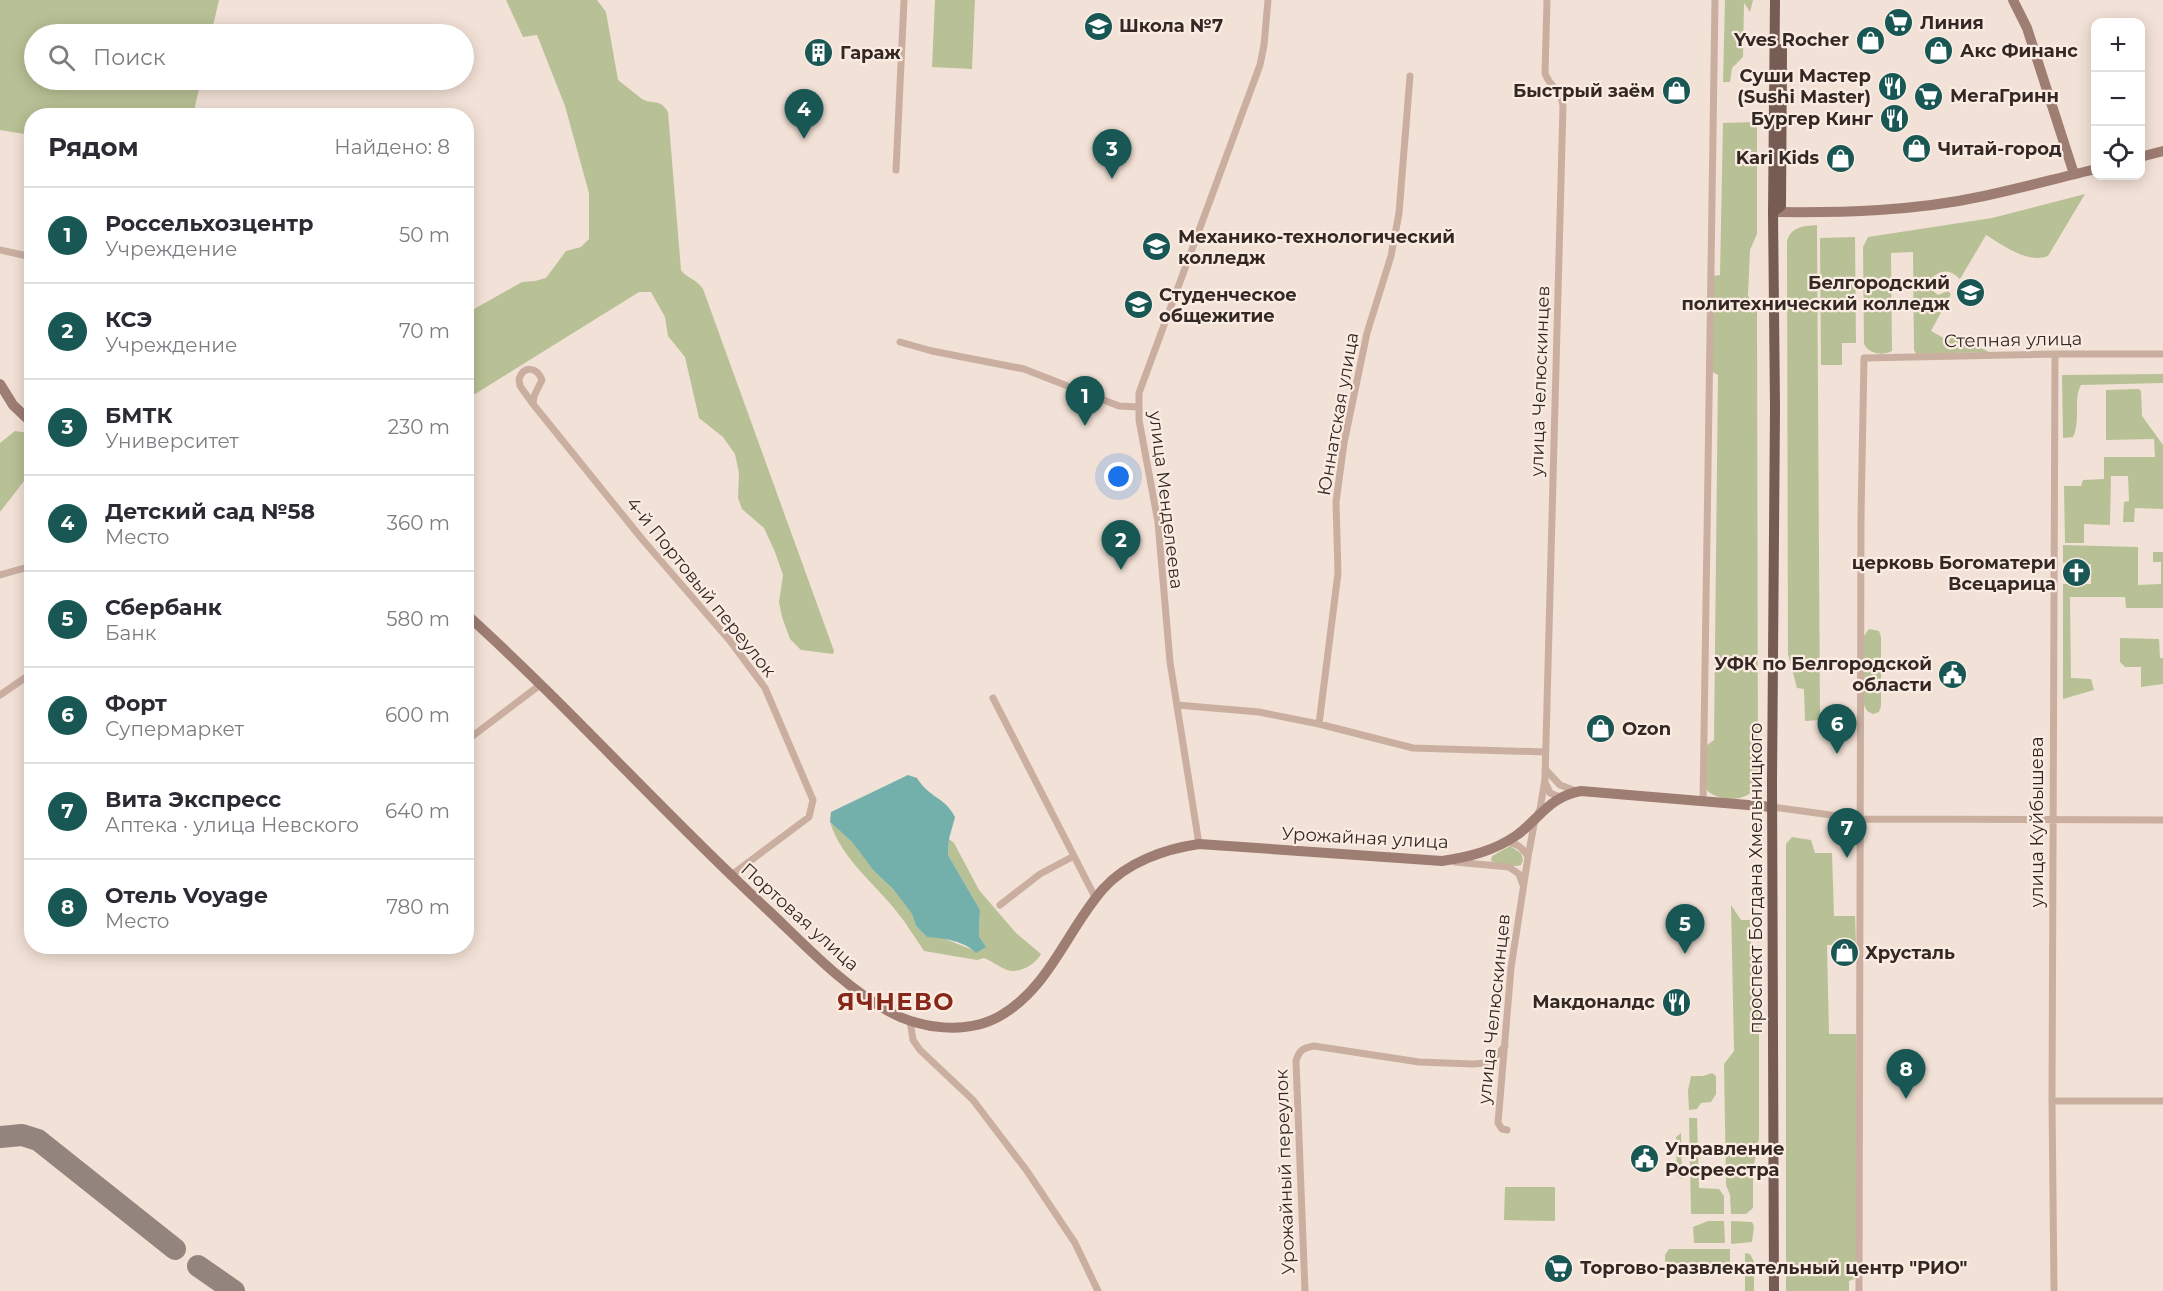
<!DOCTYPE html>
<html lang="ru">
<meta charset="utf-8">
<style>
body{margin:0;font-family:Montserrat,sans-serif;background:#f2f2f3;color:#2b2b33}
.controls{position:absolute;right:18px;top:18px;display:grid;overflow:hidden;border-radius:12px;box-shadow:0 3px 15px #0003}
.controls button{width:54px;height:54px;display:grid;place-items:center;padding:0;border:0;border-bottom:2px solid #e1e1e2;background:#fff;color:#2b2b33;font:30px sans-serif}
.you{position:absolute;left:1119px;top:477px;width:21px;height:21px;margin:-15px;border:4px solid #fff;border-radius:50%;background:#1a73e8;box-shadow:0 0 0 9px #1a73e833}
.badge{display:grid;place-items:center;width:39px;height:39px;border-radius:50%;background:#185754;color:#fff;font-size:20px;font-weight:700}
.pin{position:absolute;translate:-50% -50px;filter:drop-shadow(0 2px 3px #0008)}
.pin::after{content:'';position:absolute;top:32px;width:21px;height:18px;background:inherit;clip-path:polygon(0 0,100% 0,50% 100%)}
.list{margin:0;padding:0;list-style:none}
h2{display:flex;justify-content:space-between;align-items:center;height:78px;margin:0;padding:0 24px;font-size:26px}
h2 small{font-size:20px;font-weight:400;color:#7c7c81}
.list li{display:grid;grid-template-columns:39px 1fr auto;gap:18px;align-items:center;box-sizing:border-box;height:96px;padding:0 24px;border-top:2px solid #e1e1e2}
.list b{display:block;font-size:22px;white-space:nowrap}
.list p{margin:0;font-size:20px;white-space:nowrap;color:#7c7c81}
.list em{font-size:20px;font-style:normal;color:#7c7c81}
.icon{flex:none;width:33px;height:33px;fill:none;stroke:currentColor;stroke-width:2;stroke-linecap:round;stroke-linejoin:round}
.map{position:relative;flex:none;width:2163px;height:1291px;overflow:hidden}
.search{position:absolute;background:#fff;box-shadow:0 3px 15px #0003;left:24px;top:24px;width:450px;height:66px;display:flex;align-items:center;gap:15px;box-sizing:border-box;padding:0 21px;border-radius:33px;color:#7c7c81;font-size:22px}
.panel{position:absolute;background:#fff;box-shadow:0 3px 15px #0003;left:24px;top:108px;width:450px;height:846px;border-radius:24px}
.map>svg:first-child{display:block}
.green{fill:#b8c195}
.water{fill:#73b0ac}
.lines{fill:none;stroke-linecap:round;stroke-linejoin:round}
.taxiway{stroke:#93847d;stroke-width:22}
.street{stroke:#caafa1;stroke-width:7}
.secondary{stroke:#9e7d73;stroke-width:10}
.primary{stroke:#775c54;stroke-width:10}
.labels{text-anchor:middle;stroke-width:4.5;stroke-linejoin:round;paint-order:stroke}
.poi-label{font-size:18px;font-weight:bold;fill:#342824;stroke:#faece2;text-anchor:start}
.street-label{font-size:18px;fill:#342824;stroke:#faece2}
.district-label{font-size:24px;font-weight:bold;letter-spacing:1.5px;fill:#872719;stroke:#faece2}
</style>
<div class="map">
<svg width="2163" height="1291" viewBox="0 0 2163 1291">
<rect width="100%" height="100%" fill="#f2e1d6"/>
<path class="green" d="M0,0H219L211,34H34V80H201L193,115L32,116L31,135L0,130Z
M506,0H597L606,12L618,80C626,86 634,93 642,99C653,105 660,98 668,112L681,270C687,279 696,278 703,289L834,651L833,654L801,650L790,639L782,617L779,602L783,575L775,552L764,528L742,509L738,498L739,473L735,454L723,437L699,418L685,357L668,336L665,317L651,292H639L467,399V313L522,282L535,281L546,278L566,251L581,247L589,239V193L565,106L537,35L523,37Z
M935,0H975L972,69L932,67Z
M1725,0H1753L1750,12L1744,3L1743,57L1732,68L1730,82H1723Z
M1757,122V234L1750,250L1748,296L1757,309L1758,779C1755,804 1717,803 1706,789V746L1714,740L1718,375L1711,371L1713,276L1720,275L1723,123Z
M2085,194L2048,256C2027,264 2003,245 1986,235L1960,279C1951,270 1944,269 1934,276C1930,284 1931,290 1938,295L1948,291L1951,294L1931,331L1949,341L1953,334L1989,352L1916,354L1914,350L1913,252L1891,253L1892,351C1882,356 1869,354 1864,344L1863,247L1868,237L1992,218Z
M1817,225L1820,720L1805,721L1804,689L1797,688L1788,654L1787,242C1790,227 1803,226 1817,225Z
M1855,237L1856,343H1842V365H1821L1820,238Z
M2163,374V383L2081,385C2073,399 2081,420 2073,437L2063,438L2062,375Z
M2139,389L2141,391L2142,416L2163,445V509L2135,508L2134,522H2123L2124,502L2129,501L2128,476H2111L2110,525L2084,524V543H2065L2064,486H2081L2083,480L2104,479V457H2155L2154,439L2106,440V390Z
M15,431L28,433L31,436V472L0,512V443Z
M2063,545L2138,547V585L2161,584V562H2153V552H2163V608H2126L2125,597H2070L2071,678L2091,679L2094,690L2063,699V584H2091V564L2063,563Z
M1869,629L1879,631L1881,637V706L1879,712L1873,714L1867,711L1864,705V636Z
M2120,638L2159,639L2160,658H2163V684L2141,687V667H2125L2120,662Z
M830,822L852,842L873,870L893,889L912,914L916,926L927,937H940L973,950L979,937L980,910L948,855L949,839L954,843L979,890L1016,933L1041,954C1035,965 1019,974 1007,970C999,967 992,961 984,958L977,960L924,951C915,938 907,924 897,912C874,883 841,858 830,822Z
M1792,837L1811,840L1815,853H1832L1834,916H1855L1856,944L1827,945L1829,1034H1856L1857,1278L1849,1281V1291H1786V844Z
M1510,846L1521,853L1523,860L1521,865C1515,868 1499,863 1491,861L1492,856Z
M1731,905L1741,920H1750L1752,985L1759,1006V1138L1753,1170V1208L1746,1214H1731L1730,1195L1726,1185L1724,1064L1734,1051Z
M1712,1073L1716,1076V1094L1711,1102L1701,1103L1697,1109L1689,1110L1688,1090L1691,1076H1703Z
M1689,1118H1697L1699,1188L1719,1189L1724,1196V1214H1691Z
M1681,1133L1682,1179L1677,1176L1676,1137Z
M1505,1187H1555V1221L1504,1220Z
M1708,1221H1724L1725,1243H1694L1693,1227Z
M1731,1221L1752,1222L1754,1226L1752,1242L1731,1244Z
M1669,1249H1730V1269L1726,1273L1666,1274L1665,1255Z
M1745,1253L1750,1254L1754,1262V1291H1745Z"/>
<path class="water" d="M908,775L917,778C929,798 944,796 955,817L949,839L948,855L980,910L979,937L986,947L976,953C965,941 943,938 927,937L916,926L912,914L893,889L873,870L852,842L830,822L831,812Z"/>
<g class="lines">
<path class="taxiway" d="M0,1137L22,1135L38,1140L175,1249
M198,1266L234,1291"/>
<path class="street" d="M896,170L904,0
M0,250L32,257
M900,342L932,351L1024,369L1119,406L1139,407
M533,404L534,396L542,380C537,367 524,365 519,379L520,386L533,404L642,539L730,641L765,688L813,800L809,817L730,876
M0,575L32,566
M0,695L32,673
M993,698L1096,899
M1177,705L1259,712L1319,724L1413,748L1545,752
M1319,724L1338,573L1336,502L1344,443L1367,333L1391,256L1399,213L1410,76
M466,741L540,685
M1545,769L1560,785L1576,791
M1545,782L1550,793L1560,797
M1703,802L1715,0
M1772,807L1860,819L2163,820
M1507,842C1518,844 1522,847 1528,857
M1199,844L1170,662L1158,522L1139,420V393L1260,65L1264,45L1268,0
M1455,862L1509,867L1519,874L1522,883
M1000,905L1040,874L1074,856
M910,1021L913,1040L920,1050L973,1100L1027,1171L1075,1243L1098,1291
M2052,1101H2163
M1507,1130L1502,1129L1498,1123L1511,968L1528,857L1535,819L1540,809L1545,779L1563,106C1562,90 1549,87 1545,73L1547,0
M1305,1291L1296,1061C1299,1050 1303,1048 1314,1046L1419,1062L1473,1064L1486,1063L1496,1056L1505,1046
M1859,1291L1861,516L1864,358L2055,354H2163
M2054,1291L2052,1101L2055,354"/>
<path class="secondary" d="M2013,0L2027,28L2074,174
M2140,157L2163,151
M1773,212C1843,213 1915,211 1984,196C2021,188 2058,178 2096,169
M0,384L13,405L32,423
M466,614C571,709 665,815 769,911C806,946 843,986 888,1011C920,1029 967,1035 1000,1016C1050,987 1067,930 1103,889C1127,862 1165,849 1199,844L1442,861C1469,857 1494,851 1517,835C1541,817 1549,797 1581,791L1772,807"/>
<path class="primary" d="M1773,212L1781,206L1782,49
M1774,1291L1772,783L1775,407L1773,212L1775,0"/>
</g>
<defs>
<symbol id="supermarket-disc" viewBox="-11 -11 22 22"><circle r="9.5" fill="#185754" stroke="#faece2"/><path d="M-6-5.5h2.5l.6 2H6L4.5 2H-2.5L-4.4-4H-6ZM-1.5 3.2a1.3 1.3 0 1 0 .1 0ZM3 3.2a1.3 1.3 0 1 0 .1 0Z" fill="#fff"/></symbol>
<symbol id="school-disc" viewBox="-11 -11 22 22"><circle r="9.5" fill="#185754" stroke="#faece2"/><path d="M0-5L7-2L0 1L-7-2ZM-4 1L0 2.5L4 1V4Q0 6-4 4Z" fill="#fff"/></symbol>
<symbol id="shop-disc" viewBox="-11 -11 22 22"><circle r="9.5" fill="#185754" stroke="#faece2"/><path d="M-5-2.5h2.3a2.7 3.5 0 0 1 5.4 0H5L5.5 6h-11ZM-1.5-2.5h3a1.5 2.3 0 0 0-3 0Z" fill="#fff"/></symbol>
<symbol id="building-disc" viewBox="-11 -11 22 22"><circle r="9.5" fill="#185754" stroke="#faece2"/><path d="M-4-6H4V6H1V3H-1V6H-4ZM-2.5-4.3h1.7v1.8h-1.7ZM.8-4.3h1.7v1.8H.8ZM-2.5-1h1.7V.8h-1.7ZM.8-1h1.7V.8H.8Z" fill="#fff"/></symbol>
<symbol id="restaurant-disc" viewBox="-11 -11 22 22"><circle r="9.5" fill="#185754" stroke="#faece2"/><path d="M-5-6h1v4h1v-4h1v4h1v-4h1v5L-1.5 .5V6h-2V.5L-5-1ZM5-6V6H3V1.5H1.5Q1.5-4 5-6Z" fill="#fff"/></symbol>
<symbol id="university-disc" viewBox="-11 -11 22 22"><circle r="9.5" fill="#185754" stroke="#faece2"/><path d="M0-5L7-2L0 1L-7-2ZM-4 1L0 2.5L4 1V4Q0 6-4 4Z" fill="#fff"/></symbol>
<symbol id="church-disc" viewBox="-11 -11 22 22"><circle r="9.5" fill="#185754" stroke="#faece2"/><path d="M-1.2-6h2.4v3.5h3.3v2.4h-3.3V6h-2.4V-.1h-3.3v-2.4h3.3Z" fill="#fff"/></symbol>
<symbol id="civic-disc" viewBox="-11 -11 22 22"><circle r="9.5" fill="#185754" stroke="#faece2"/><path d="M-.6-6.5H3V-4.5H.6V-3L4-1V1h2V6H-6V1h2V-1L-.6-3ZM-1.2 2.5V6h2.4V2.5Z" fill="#fff"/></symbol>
</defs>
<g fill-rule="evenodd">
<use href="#supermarket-disc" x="1882" y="6" width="33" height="33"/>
<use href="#school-disc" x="1082" y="10" width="33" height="33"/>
<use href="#shop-disc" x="1854" y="24" width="33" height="33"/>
<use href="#shop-disc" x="1922" y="34" width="33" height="33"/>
<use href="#building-disc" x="802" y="36" width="33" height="33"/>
<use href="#restaurant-disc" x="1876" y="70" width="33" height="33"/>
<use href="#shop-disc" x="1660" y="74" width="33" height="33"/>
<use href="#supermarket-disc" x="1912" y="80" width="33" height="33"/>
<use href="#restaurant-disc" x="1878" y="102" width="33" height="33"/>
<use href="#shop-disc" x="1900" y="132" width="33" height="33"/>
<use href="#shop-disc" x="1824" y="142" width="33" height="33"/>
<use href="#university-disc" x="1140" y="230" width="33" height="33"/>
<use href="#university-disc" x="1954" y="276" width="33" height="33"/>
<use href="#university-disc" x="1122" y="288" width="33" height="33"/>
<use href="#church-disc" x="2060" y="556" width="33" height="33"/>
<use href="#civic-disc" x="1936" y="658" width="33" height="33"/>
<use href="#shop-disc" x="1584" y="712" width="33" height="33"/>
<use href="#shop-disc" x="1828" y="936" width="33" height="33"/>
<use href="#restaurant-disc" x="1660" y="986" width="33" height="33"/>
<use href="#civic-disc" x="1628" y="1142" width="33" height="33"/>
<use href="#supermarket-disc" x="1542" y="1252" width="33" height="33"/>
</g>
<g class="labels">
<g class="poi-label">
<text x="1920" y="29">Линия</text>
<text x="1119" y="32">Школа №7</text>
<text x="1849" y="46" text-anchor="end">Yves Rocher</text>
<text x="1960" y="57">Акс Финанс</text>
<text x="840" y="59">Гараж</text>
<text x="1871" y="82" text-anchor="end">Суши Мастер<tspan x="1871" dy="21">(Sushi Master)</tspan></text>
<text x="1655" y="97" text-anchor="end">Быстрый заём</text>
<text x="1950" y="102">МегаГринн</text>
<text x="1873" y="125" text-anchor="end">Бургер Кинг</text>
<text x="1938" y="155">Читай-город</text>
<text x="1819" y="164" text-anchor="end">Kari Kids</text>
<text x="1178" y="243">Механико-технологический<tspan x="1178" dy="21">колледж</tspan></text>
<text x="1950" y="289" text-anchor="end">Белгородский<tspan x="1950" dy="21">политехнический колледж</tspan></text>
<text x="1159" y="301">Студенческое<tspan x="1159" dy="21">общежитие</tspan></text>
<text x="2056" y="569" text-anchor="end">церковь Богоматери<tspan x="2056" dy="21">Всецарица</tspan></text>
<text x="1932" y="670" text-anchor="end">УФК по Белгородской<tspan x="1932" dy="21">области</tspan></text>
<text x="1622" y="735">Ozon</text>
<text x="1865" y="959">Хрусталь</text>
<text x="1655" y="1008" text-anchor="end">Макдоналдс</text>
<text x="1665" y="1155">Управление<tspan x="1665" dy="21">Росреестра</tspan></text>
<text x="1580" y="1274">Торгово-развлекательный центр "РИО"</text>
</g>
<g class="street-label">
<text transform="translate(2013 340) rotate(-1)" y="6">Степная улица</text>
<text transform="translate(1540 381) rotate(-88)" y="6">улица Челюскинцев</text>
<text transform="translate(1338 414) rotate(-80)" y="6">Юннатская улица</text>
<text transform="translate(1166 500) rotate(83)" y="6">улица Менделеева</text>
<text transform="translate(701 587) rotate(51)" y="6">4-й Портовый переулок</text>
<text transform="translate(2037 822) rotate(-90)" y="6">улица Куйбышева</text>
<text transform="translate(1365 838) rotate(3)" y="6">Урожайная улица</text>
<text transform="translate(1756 878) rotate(-90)" y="6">проспект Богдана Хмельницкого</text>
<text transform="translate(800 917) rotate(42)" y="6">Портовая улица</text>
<text transform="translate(1494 1009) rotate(-84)" y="6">улица Челюскинцев</text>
<text transform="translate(1285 1172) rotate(-92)" y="6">Урожайный переулок</text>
</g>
<g class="district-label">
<text x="896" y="1010">ЯЧНЕВО</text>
</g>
</g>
</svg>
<div class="controls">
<button>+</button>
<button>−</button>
<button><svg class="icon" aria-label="locate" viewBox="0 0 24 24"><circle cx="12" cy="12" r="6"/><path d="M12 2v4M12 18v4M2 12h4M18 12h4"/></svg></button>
</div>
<div class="you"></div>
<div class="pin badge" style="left:1085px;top:426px">1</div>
<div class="pin badge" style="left:1121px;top:570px">2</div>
<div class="pin badge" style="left:1112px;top:179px">3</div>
<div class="pin badge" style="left:804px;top:139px">4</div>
<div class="pin badge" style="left:1685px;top:954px">5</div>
<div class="pin badge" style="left:1837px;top:754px">6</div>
<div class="pin badge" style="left:1847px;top:858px">7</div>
<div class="pin badge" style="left:1906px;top:1099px">8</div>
<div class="search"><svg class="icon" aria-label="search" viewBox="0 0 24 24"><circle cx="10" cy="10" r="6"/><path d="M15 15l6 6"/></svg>Поиск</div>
<section class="panel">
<h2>Рядом<small>Найдено: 8</small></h2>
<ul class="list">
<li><span class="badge">1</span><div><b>Россельхозцентр</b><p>Учреждение</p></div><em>50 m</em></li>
<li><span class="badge">2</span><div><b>КСЭ</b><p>Учреждение</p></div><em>70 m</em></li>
<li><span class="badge">3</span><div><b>БМТК</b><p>Университет</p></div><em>230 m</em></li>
<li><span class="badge">4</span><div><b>Детский сад №58</b><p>Место</p></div><em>360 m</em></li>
<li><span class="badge">5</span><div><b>Сбербанк</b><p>Банк</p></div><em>580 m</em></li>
<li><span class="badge">6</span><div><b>Форт</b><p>Супермаркет</p></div><em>600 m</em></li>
<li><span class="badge">7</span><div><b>Вита Экспресс</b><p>Аптека · улица Невского</p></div><em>640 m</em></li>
<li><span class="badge">8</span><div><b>Отель Voyage</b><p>Место</p></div><em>780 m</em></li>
</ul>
</section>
</div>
